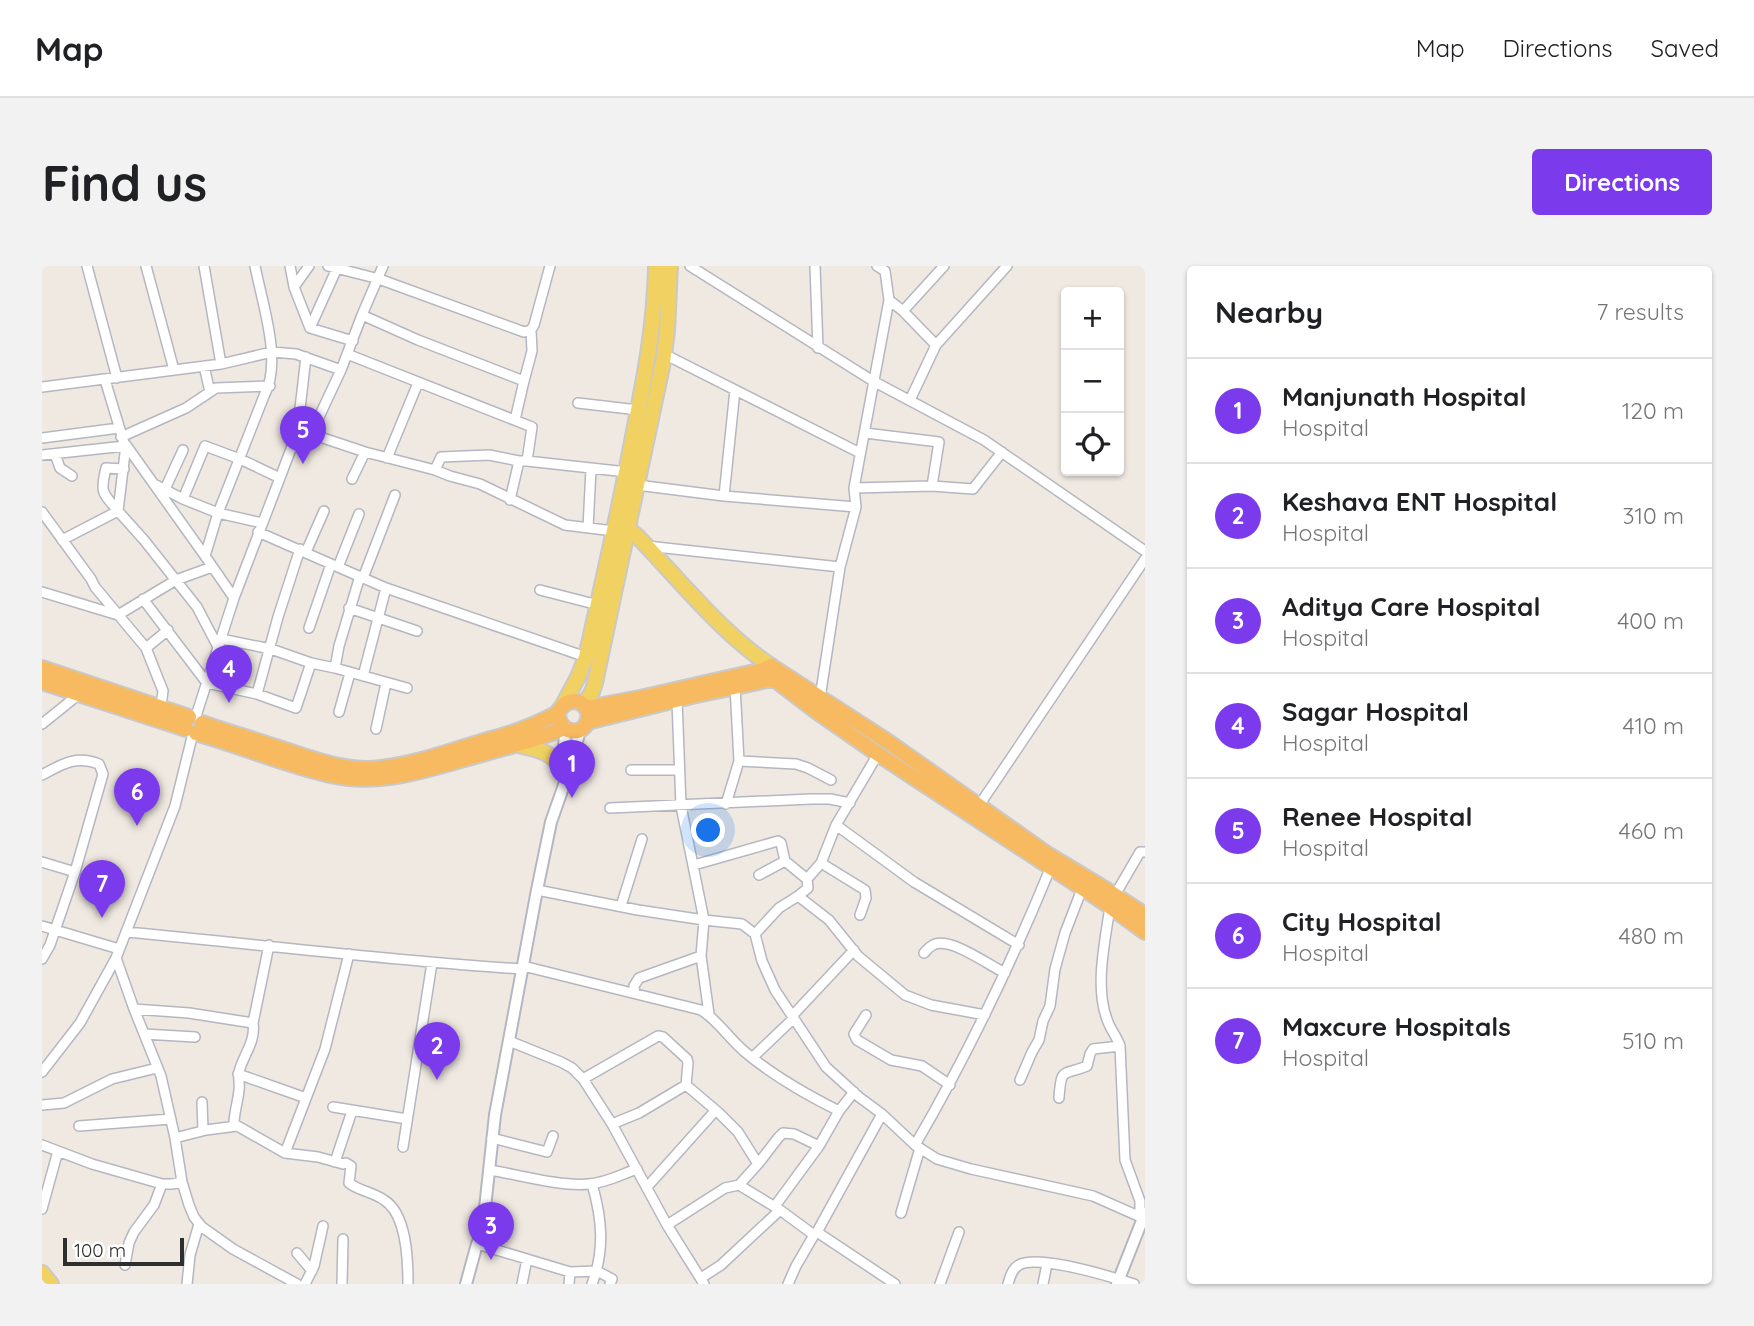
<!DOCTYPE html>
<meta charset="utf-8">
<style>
body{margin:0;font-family:Quicksand,sans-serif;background:#f2f2f2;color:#202124}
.controls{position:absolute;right:21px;top:21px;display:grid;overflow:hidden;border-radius:7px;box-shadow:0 2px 5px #0004}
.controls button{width:63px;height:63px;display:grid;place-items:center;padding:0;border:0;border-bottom:2px solid #e0e0e0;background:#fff;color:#202124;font:35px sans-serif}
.scale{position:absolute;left:21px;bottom:18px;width:121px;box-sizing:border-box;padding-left:7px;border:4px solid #2e2e2e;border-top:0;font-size:19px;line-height:24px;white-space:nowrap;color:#2e2e2e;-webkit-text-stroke:5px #fff;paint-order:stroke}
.you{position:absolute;left:667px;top:565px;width:24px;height:24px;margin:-18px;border:5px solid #fff;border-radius:50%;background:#1a73e8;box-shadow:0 0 0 10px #1a73e833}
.badge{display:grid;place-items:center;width:46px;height:46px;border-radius:50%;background:#7c3aed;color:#fff;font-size:23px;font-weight:700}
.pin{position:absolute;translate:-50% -58px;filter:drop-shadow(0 2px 4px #0008)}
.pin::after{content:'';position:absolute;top:37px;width:24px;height:21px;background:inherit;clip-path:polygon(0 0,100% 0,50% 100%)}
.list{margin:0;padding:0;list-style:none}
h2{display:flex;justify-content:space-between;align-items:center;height:91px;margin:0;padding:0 28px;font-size:30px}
h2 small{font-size:23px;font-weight:400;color:#757577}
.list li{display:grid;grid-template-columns:46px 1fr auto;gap:21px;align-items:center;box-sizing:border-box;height:105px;padding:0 28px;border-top:2px solid #e0e0e0}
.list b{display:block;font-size:26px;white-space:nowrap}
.list p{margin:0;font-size:23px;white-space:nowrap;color:#757577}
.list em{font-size:23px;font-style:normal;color:#757577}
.icon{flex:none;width:38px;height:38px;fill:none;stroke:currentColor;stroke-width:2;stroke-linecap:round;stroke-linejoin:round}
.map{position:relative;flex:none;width:1103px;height:1018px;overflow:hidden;border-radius:7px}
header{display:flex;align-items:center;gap:42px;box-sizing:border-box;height:98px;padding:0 35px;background:#fff;border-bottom:2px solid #e0e0e0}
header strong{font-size:33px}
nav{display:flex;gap:38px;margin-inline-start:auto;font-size:24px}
.intro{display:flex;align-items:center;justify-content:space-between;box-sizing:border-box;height:168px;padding:0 42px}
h1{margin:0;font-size:49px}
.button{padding:18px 32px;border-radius:7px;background:#7c3aed;color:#fff;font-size:24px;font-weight:700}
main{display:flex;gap:42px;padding:0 42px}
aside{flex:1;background:#fff;border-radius:7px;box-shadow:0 2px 5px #0004}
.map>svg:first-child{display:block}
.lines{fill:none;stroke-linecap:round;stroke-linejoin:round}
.minor-casing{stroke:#b4b7c1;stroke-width:12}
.tertiary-casing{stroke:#b4b7c1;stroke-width:14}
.primary-casing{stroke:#c9c9c9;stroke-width:18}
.trunk-casing{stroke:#c9c9c9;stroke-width:18}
.minor{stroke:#fff;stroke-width:9}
.tertiary{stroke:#fff;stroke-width:10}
.primary{stroke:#f2d163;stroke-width:14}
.trunk{stroke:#f8ba60;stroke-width:14}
</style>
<header>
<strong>Map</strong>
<nav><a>Map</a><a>Directions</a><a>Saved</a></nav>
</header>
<div class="intro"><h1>Find us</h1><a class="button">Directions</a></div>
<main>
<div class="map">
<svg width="1103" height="1018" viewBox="0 0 1103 1018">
<rect width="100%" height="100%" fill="#efe9e1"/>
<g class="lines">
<defs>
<path id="minor" d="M45,0L75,112
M104,0L132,104
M162,0L179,98
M248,0L252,21L268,62
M286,0L337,13L482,66L489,64L492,59L508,0
M648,0L831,115L942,174L1103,285
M773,0L776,82
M835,0L843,5L847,34L861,45L894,79L868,134
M252,21L267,0
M861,45L902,0
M320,49L376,74L482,115L473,154
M268,62L296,0
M268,62L311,75
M894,79L965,0
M305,88L490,161L485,195H477L468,234
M622,88L818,187
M162,100L168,126
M299,104L320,49L341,0
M63,114L83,180L84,179L163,290
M482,115L490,85L489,64
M0,121L179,98L230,86L254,88L299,104L269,168L249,183L192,332L154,450
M536,137L596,144
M823,167L897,176L890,220
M269,168L323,186L393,204L408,210L438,218L523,259L572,265
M79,171L144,142L174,122L228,120
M0,172L77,162
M84,179L76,245L102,274L155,341L176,381
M249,183L257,151L264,91
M13,188L18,202L30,210
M0,189L83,180
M345,192L376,117
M485,195L585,206
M393,204L399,191L447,189L477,195
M310,213L323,186
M114,219L141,233L176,247L220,257
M595,219L682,230L814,241L812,222L847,34
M812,222L890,220L931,223L960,186
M123,223L141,184
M682,230L693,124
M141,233L163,180L198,193L238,212
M0,246L49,313L53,321L104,382L121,425L119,440
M546,262L549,203
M216,266L344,322L544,391
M20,274L76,245C60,226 58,227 64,202L82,203
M605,280L798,301
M264,286L282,245
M296,301L317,248
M321,312L353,229
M498,324L556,339
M0,326L76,349L134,314L170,301
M192,332L163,290L176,247L222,130C241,96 220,37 213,0
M101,333L165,417L215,428L254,442L269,397
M307,342L375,365
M267,362L289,298
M179,373L229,383L269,397L293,402L365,422
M104,382L126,364
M293,402L297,380L318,310
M321,410L344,322
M215,428L236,351L258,283
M778,432L798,301L814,241
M635,434L639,540L662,654L659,690L667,748
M297,446L308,407
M0,458L36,429
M334,463L344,417
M836,488L794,559L872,616L977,679
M697,495L754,498L766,502L789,514
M589,504H637
M0,509C20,498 34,489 57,498L61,508L33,606L0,596
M684,538L697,495L693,420
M568,542L769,533H788L808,537
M934,544L1103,293
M779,597L823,624L824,632L818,649
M652,599L736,575L739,577L743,595L765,613
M717,609L743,595
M495,624L596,644L662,654L700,658L713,668L720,695L733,724L784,801L817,831L840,848L873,879L895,893L929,903L1051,930L1103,953
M1073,629L1098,586H1103
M756,630L787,654L816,690L863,729L889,739L943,749
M579,640L600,573
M1068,641C1063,675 1052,723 1066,756C1069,764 1075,771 1078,780L1083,894L1098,935V951
M0,660L77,683
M84,666C216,678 348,695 480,703
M713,668L737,642L756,630L766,622L765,613L779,597L794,559
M227,679L211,757C214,776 201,789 197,806C196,812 198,818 197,824C196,836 192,846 192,858L243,887
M882,687C885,684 887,681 891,679C908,670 946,699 963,707
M307,688L283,783L243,887L276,891L301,898L304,897L309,900L307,917C317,925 331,926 342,934C365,948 366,994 366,1018
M74,692L92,743L119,810L133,872L140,916L147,939L152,951L160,961L191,983L255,1018
M0,693L8,679L33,606
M481,700L659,744C676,754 687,773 703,786C729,808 767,830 797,845
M593,727L592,720L597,712L659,690
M92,743L147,747L211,757
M824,749L812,768L815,774L849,794L880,800L908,819
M750,750L812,684
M102,768L153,771
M467,775L519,796L530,802L541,813L570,858L625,959L662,1018
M710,792L752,752
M0,806L38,757L74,692L133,540L151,467
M196,808L264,832
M541,813L616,770L621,771L645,793L646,797L644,819
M978,814L990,786L997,774L1001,755L1008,740L1013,703L1023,667L1040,623
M1017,832C1019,800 1021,810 1045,800L1048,788L1051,783L1078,780
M160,836L161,864
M0,839L22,837L70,813L115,802
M291,841L365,853
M570,858L597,847L644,819L677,847L696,866L716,898L697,919L738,944L679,999L659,1012
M37,860L129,853
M133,872L164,864L195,860
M450,872L505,886L511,870
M0,879L50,898L120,918
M873,879C925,790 969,698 1008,603
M361,881L390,697
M293,896L310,845
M716,898L736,872L741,867L752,868L777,880
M448,904C477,909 520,921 547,918C564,917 580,908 595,903
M550,918C560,952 563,984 550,1018
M605,921L673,845
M733,940L777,880L797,845L812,826
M0,943L16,885
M738,944L772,969L754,1000L746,1018
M859,947L878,882
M625,959L683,922L697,919
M775,966L840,848
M772,969L775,966L853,1018
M435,978L528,1006L555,1005L570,1013L568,1018
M255,987L270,1005
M83,999L87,977L92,966L112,939L120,918H130L140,916
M145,1018L148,989L157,958
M263,1018L272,1000L281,960
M300,1018L301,973
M480,1018L485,993
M527,1018L528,1006
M898,1018L917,966
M966,1018C968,1011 970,1003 977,999C995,988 1070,1011 1092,1018
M1001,1018L1005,998"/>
<path id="tertiary" d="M521,504V487L524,463
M424,1018L435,978L440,970L453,849L495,624L509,556L529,499L538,464
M1075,1018L1103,947"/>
<path id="primary" d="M582,259L595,270C637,313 679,367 729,400
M521,439L536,411L544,391C561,316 578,241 592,165C603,110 613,56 614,0
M542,439L550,426L553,417L621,96L625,65L628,0
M476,479C494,483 512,486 521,504
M0,1007L9,1018"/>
<path id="trunk" d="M0,402L147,451
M723,406L774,445L836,488L1063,637L1103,666
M0,416L144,463
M545,442L598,432L721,404L729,400L845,475L1005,588L1068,626L1103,649
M545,456L650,430L730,413L735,410
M160,457C183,465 207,472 231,480C266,491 302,507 339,502C374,498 409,485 442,475C466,469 489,461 512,449C518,446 519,438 527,436C537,432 549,442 546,453C542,472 516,468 516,447
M154,467C200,480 245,500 293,510C342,520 393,501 440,488C468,480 495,474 522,462"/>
</defs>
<use href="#minor" class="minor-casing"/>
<use href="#tertiary" class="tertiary-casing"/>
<use href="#primary" class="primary-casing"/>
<use href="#trunk" class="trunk-casing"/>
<use href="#minor" class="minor"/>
<use href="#tertiary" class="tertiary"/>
<use href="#primary" class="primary"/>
<use href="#trunk" class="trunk"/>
</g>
</svg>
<div class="controls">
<button>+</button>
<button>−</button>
<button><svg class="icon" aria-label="locate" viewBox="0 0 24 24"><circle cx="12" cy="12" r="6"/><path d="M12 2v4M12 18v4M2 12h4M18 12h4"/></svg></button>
</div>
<div class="scale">100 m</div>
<div class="you"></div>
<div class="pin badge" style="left:530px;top:532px">1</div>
<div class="pin badge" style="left:395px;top:814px">2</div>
<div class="pin badge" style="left:449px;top:994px">3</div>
<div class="pin badge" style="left:187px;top:437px">4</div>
<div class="pin badge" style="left:261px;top:198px">5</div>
<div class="pin badge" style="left:95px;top:560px">6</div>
<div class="pin badge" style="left:60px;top:652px">7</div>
</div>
<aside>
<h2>Nearby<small>7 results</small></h2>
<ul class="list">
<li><span class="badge">1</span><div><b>Manjunath Hospital</b><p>Hospital</p></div><em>120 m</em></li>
<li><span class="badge">2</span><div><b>Keshava ENT Hospital</b><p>Hospital</p></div><em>310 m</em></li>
<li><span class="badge">3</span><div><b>Aditya Care Hospital</b><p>Hospital</p></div><em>400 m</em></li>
<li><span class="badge">4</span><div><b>Sagar Hospital</b><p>Hospital</p></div><em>410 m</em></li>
<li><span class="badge">5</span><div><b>Renee Hospital</b><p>Hospital</p></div><em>460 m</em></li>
<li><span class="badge">6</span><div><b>City Hospital</b><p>Hospital</p></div><em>480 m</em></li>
<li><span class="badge">7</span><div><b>Maxcure Hospitals</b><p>Hospital</p></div><em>510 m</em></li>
</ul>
</aside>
</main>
